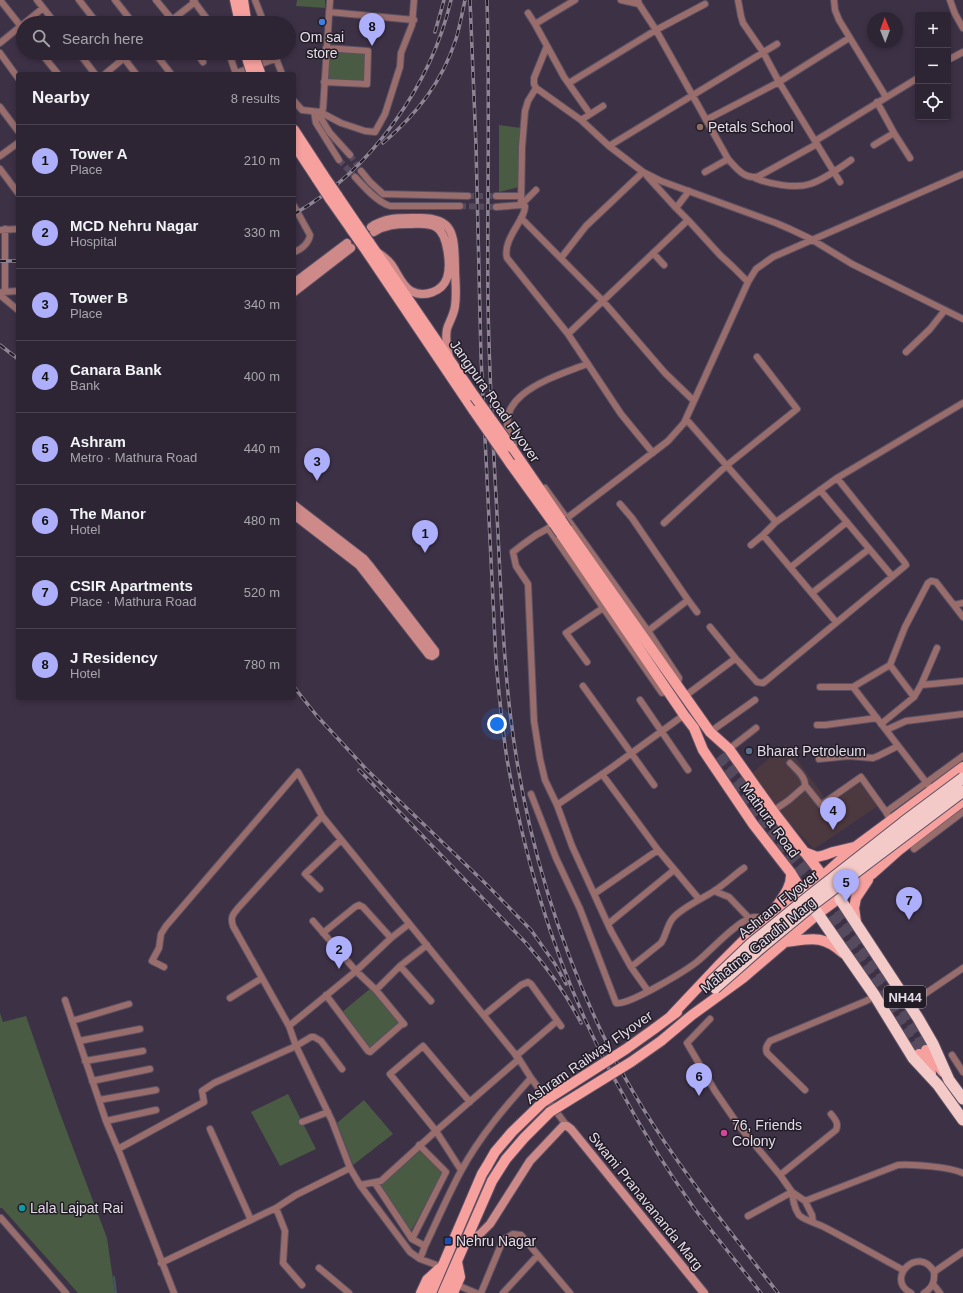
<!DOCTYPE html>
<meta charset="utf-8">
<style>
body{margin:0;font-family:Arial,sans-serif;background:#362d3c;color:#f1f3f6}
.controls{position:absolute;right:12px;top:12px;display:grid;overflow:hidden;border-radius:4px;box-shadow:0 2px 6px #0003}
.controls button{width:36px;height:36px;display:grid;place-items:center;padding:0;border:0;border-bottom:1px solid #49424f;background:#2e2534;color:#f1f3f6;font:20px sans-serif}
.compass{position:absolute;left:867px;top:12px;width:36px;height:36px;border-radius:50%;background:#2e2534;box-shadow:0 2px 6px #0003;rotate:359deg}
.you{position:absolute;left:497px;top:724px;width:14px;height:14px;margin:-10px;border:3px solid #fff;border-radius:50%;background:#1a73e8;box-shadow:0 0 0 6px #1a73e833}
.badge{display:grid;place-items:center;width:26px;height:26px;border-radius:50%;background:#adaffb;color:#111;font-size:13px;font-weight:700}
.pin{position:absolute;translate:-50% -33px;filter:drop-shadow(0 1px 2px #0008)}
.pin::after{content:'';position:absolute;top:21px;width:14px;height:12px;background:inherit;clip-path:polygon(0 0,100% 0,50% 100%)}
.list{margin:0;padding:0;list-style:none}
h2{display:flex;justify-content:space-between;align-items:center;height:52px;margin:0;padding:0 16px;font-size:17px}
h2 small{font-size:13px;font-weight:400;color:#a7a5ac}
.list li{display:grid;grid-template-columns:26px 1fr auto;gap:12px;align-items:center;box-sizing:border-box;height:72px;padding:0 16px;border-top:1px solid #49424f}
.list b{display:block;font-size:15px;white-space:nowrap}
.list p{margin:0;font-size:13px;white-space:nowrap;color:#a7a5ac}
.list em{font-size:13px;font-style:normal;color:#a7a5ac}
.icon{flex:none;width:22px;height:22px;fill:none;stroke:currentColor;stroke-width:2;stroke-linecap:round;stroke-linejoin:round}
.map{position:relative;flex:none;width:963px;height:1293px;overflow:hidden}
.search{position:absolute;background:#2e2534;box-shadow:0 2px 6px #0003;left:16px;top:16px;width:280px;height:44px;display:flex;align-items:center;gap:10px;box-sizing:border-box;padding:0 14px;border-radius:22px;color:#a7a5ac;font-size:15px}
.panel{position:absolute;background:#2e2534;box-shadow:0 2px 6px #0003;left:16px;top:72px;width:280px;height:628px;border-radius:4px}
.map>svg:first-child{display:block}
.commercial{fill:#4c383f}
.green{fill:#495b43}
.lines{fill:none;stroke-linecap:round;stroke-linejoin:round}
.stream{stroke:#465668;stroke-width:2}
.street-tunnel{stroke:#564b5e;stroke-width:6;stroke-dasharray:6 3;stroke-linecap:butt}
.primary-tunnel{stroke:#564b5e;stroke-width:10;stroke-dasharray:10 5;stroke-linecap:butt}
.street-casing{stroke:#5b5063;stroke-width:8}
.secondary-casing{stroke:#5b5063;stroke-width:10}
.primary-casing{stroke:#5b5063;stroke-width:12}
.highway-casing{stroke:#5b5063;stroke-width:13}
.street{stroke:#986d6c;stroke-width:6}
.secondary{stroke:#ce8a89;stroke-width:8}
.primary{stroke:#f7a19f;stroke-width:10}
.highway{stroke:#f4cac8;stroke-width:11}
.rail-casing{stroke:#8e8495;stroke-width:3.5}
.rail{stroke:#211c25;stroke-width:2;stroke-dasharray:6;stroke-linecap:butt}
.primary-bridge-casing{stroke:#5b5063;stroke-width:12;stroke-linecap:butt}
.highway-bridge-casing{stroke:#5b5063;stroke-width:13;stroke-linecap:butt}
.primary-bridge{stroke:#f7a19f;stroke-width:10}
.highway-bridge{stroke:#f4cac8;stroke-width:11}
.shop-dot{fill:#3f7fe0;stroke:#211c25;stroke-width:1.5}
.education-dot{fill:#8d6e63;stroke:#211c25;stroke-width:1.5}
.service-dot{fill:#5c6f8a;stroke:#211c25;stroke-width:1.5}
.hotel-dot{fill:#d1479c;stroke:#211c25;stroke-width:1.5}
.culture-dot{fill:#0f9aa8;stroke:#211c25;stroke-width:1.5}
.transit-dot{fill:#1a4fb4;stroke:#211c25;stroke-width:1.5}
.labels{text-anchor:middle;stroke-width:3;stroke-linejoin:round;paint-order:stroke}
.shield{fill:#211c25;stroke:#aaa2ae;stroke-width:1}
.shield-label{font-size:13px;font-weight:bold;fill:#e4dce9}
.poi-label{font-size:14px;fill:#e4dce9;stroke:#211c25;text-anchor:start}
.street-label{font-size:14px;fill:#e4dce9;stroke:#211c25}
</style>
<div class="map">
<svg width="963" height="1293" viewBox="0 0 963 1293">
<rect width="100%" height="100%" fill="#3d3146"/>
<path class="commercial" d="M786,744L827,801L862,774L884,802L814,849L775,808L751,774Z"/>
<path class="green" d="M297,0H325V8L296,6Z
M330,51L366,52L364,82L328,79Z
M499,125L521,128L519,187L499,192Z
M371,988L403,1022L371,1050L342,1012Z
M0,1013L3,1022L26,1016L58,1108L107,1238L115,1293H78L2,1208H0Z
M288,1094L316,1149L280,1166L251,1112Z
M364,1100L393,1134L353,1165L337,1123Z
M420,1151L443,1173L411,1231L380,1185Z"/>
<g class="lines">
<path class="stream" d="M114,1277L116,1293"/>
<path class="street-tunnel" d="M350,155L361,171
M339,160L355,177
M468,196H496
M460,206L496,207"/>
<path class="primary-tunnel" d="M723,753L835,905L896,997L926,1050
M717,758L807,883L828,909L888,1000L919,1054"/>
<defs>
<path id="street" d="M0,0L23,29
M37,0L55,23
M79,0L97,23
M115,0L133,23
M156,0L174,22
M193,0L210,23
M255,0L264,23
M621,0L639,4
M638,0L639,4L656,30L728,159C736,168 746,181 759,176L817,144
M738,0L741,16L743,23L763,52L779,82L840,182
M834,0L835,10L839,20L886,97
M950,0L955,14L963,28
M329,12L414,20
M528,13L535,24L564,77L590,114
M168,23L195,2
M535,24L575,0
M0,43L43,8
M547,46L534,78V84L536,88L581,120L609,146L643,172L661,181L776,223L790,229L811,239L852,264L963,319
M0,53L18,78
M41,53L58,74
M79,53L95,74
M120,53L136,74
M155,53L171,74
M197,53L203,62
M229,53L236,74
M274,53L282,74
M948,60L963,52
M236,73L275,59
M105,74L130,53
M324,82L367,84L368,51L326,48
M569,83L656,30L705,4
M294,101L302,110L320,112L341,123L365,131L375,132L385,114L398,73L400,67L401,53L412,25L414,0
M877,102L894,133L910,158
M0,107L18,131
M314,112L316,123L339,160
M317,112L330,133L350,155
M320,112L323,109L330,0
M581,120L603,106
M706,120L779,82L849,38
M815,141L918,78
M874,145L894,133
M609,146L777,44
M0,156L18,143
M0,169L18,193
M361,171L370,182L383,194L468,196
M705,172L728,159
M647,176L676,208
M355,177C363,186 377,202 390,206H460
M755,178C769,184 795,189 810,184C825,179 838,169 851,160
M536,190L521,205L525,206C526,219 502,239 507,258L568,334L621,414L653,453
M496,196H521
M294,206L310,235C309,243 301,250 294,252
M496,207L521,205L522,147L525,111L528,101L536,88
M521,218L603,301L665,373L694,401
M688,220L720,255L733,267L748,282
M5,229V292
M0,230L18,229
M653,253L664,265
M561,258L586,226L643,172
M2,292L18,291
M0,295L18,310
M568,334L688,220L676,208L689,191
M906,352L930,329L945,310
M686,419L776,522
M514,445C485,396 554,377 587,364
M545,488L648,631L679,678L677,686
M820,490L892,576
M620,504L632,518L688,600L648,631
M664,523L726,466L797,409L757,357
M548,528L662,693L668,691
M763,535L836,622
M751,545L763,535L776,522L837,478L963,403
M791,567L847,522
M812,593L869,549
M688,600L697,612
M954,605L963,603
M710,627L736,659
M587,662L566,633L603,608
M921,685L963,681
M583,686L654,785
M820,687H853L932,790
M853,687L890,665
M685,696L732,661L736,659L739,662L757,682L763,683L767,680L905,566L906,565L905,563L837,478
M914,697L890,665L905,627L928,583L931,581L936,582L963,617
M640,700L688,770
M881,724L914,697L921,685L937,648
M817,725H825L877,718
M886,730L906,721L963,714
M710,732L755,700
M729,749L756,728
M819,759L849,756L873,758L878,756L898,746
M602,774L658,850L699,899
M805,785L821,805L861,777L886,812L891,821
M531,794L556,858L580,909L616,1003C628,1006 687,970 698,961C711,950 736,923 750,918C756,916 760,917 765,919
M557,805L611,768L684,715
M773,811L789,800L805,786C806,777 796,769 790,763
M886,812L963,756
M322,816L239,907C233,914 230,917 233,926L289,1026L296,1046L332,1121L350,1168L360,1185L410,1252L420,1259L442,1267
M914,849L963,812
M320,889L305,874L341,840
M714,891L729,897L749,918
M594,894L658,850
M313,921L356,971L376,990L404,1024L401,1025L370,1052L368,1051L326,995
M608,924L674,870
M323,933L355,907L359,905L363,907L391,938
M400,966L431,1001
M164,967L152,961L159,948L161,934L166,926L298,772L322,816L519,1059
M631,967L661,943C666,936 667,925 673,918C683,907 702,899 714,891C725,884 734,875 744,868
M376,990L400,966L427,945
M648,991L631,967L611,931L572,846L557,805L545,780L540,759L534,721L528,584L516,566L513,552L522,545L536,535L567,518L621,477L668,441L684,423L748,282L756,269L773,257L963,174
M230,998L262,978
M65,1000L106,1121L120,1154L174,1293
M910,1004L963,968
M484,1015L521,985L528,982L531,984L561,1026
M710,1019L687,1043L715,1091L739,1126L780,1175L792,1192L805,1201L812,1215L813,1222
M72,1021L129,1004
M289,1026L356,971L391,938L409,924
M79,1041L140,1029
M952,1055L963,1072
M516,1056L557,1021
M85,1061L143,1051
M92,1081L150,1069
M805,1090L767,1053C765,1048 767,1045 770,1041L866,1001L875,996
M99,1100L156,1090
M106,1121L156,1110
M302,1122L328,1112
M210,1129L251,1220
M118,1149L204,1102L202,1091L214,1083L296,1046L311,1037H314L321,1041L342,1069
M461,1170L436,1131L519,1059L531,1078L567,1126
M780,1175L836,1130C839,1123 835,1119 831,1114
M375,1183L412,1239L425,1246
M360,1185L381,1181L436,1131L390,1074L423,1046L470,1102
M792,1192C793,1200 794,1208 799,1215C805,1221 817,1223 824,1227C851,1241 877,1256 903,1270
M805,1201L898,1165C913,1164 950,1167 963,1173
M276,1208L285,1231L283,1263L302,1285
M748,1216L792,1192
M0,1219L1,1218L66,1293
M412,1239L446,1172L419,1145
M420,1259L425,1246C437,1221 448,1195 461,1171C480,1136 505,1107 531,1078
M161,1263L276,1208L296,1195L350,1168
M319,1268L349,1293
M934,1272L963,1252
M933,1284L940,1293
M457,1285L476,1293
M481,1293L503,1240L513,1234L521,1235L570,1293
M503,1293L538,1255
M911,1293C884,1279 919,1244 934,1272C935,1281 933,1288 924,1293"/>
<path id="secondary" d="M371,227C386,217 401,218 418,218C455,217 454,236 455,267C455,280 457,293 455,306C454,315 449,322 447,329C445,338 447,348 449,357
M374,232C385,225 396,224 409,224C418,224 428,222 436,227C448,234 451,266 447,278C442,292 424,298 411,291C402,286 397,272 391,264C387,259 383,256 377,252
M294,283L347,243
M294,292L351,248
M294,505L364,559L369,565L435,651V654L432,656L429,655L359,565L294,515
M465,1242L480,1234L490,1224L530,1161L563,1126H567L571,1129L704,1293"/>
<path id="primary" d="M235,0L240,23
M243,0L246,20
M246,53L248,61
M294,130L324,176
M294,144L317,179
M337,195L358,226
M330,199L351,229
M369,242L475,397
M363,246L474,411
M511,447L561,520
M510,463L554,524
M567,529L710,732L729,749L773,811L823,876L840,899
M561,534L684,715L694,728L703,750L753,824L791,873L802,891
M804,852L817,857L825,855L833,852L854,847
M775,909C782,898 792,887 791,873
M856,922L854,908L856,898L868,880
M785,942C811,939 822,934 843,953
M671,1016L720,964L765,919L772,913L793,900L823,876L855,847L963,767
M654,1029L677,1012
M661,1041L692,1015L743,978L819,913L872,874L899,850L963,801
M926,1050L943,1072
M919,1054L931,1073
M421,1293L427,1280L439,1269
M431,1293L482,1174L487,1166
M443,1293L492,1181L506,1159L524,1138L550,1112
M453,1293L460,1277L457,1262"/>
<path id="highway" d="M802,891L875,996L913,1058L938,1085L963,1120
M840,899L918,1018L933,1044L949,1080L963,1099"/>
</defs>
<use href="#street" class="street-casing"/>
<use href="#secondary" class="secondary-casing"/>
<use href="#primary" class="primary-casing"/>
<use href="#highway" class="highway-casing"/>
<use href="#street" class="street"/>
<use href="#secondary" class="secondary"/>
<use href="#primary" class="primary"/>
<use href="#highway" class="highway"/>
<defs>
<path id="rail" d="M470,0L476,145L481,357L496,661C499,694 502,727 507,759C527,873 563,987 620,1089C642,1130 667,1170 694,1208C716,1237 739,1265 761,1293
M487,0C490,100 487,201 488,301C489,379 494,456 498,534C501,593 503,653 510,712C523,823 554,932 602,1033C647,1129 713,1210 778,1293
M435,32L444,0
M383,143C417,114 442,82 456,39C460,26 462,13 465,0
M294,214C371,171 431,85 451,0
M0,261H18
M0,345L18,359
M294,687L317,716L367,770L485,883L531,930L555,964L566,984
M359,770L525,942C547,967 566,993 581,1023"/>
</defs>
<use href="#rail" class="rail-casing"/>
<use href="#rail" class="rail"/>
<defs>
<path id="primary-bridge" d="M255,59L260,73
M248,61L252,74
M324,176L337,195
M317,179L330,199
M358,226L369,242
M351,229L363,246
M475,397L511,447
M474,411L510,463
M561,520L567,529
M554,524L561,534
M550,1112L631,1062L661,1041
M487,1166L495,1152L512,1132L543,1102L626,1049L654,1029"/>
<path id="highway-bridge" d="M710,983L752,943L811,895L904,822L963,778
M715,988L757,951L816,902L963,791"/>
</defs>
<use href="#primary-bridge" class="primary-bridge-casing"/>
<use href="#highway-bridge" class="highway-bridge-casing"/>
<use href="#primary-bridge" class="primary-bridge"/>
<use href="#highway-bridge" class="highway-bridge"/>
</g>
<circle class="shop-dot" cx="322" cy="22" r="4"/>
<circle class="education-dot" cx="700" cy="127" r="4"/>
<circle class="service-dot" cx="749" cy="751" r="4"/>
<circle class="hotel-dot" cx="724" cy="1133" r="4"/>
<circle class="culture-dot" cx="22" cy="1208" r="4"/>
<rect class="transit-dot" x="444" y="1237" width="8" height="8" rx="2"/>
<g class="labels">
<rect class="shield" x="884" y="986" width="42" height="22" rx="3"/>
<g class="shield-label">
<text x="905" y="1002">NH44</text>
</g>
<g class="poi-label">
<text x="322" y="42" text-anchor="middle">Om sai<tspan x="322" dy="16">store</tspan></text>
<text x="708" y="132">Petals School</text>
<text x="757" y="756">Bharat Petroleum</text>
<text x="732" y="1130">76, Friends<tspan x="732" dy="16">Colony</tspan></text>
<text x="30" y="1213">Lala Lajpat Rai</text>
<text x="456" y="1246">Nehru Nagar</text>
</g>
<g class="street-label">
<text transform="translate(495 401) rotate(55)" y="5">Jangpura Road Flyover</text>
<text transform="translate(770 820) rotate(54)" y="5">Mathura Road</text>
<text transform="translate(778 904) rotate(-39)" y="5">Ashram Flyover</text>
<text transform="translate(758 945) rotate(-39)" y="5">Mahatma Gandhi Marg</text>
<text transform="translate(589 1057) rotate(-35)" y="5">Ashram Railway Flyover</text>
<text transform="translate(646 1201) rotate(51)" y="5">Swami Pranavananda Marg</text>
</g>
</g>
</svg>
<div class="controls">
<button>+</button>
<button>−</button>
<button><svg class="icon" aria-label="locate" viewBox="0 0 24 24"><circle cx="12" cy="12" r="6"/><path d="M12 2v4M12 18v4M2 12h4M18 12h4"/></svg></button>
</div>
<svg class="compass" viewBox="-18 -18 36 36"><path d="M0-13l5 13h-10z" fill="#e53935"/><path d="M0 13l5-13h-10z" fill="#a7a5ac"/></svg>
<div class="you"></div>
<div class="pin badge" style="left:425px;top:553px">1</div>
<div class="pin badge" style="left:339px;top:969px">2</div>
<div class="pin badge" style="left:317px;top:481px">3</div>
<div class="pin badge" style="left:833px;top:830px">4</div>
<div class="pin badge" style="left:846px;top:902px">5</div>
<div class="pin badge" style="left:699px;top:1096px">6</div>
<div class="pin badge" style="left:909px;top:920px">7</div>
<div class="pin badge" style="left:372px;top:46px">8</div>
<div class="search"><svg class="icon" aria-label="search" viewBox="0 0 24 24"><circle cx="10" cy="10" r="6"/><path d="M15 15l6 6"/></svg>Search here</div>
<section class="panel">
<h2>Nearby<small>8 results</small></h2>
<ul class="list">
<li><span class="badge">1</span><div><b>Tower A</b><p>Place</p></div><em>210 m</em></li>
<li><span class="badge">2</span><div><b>MCD Nehru Nagar</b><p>Hospital</p></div><em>330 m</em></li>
<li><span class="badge">3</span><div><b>Tower B</b><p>Place</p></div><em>340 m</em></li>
<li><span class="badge">4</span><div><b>Canara Bank</b><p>Bank</p></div><em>400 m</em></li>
<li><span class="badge">5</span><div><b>Ashram</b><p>Metro · Mathura Road</p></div><em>440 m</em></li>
<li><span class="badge">6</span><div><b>The Manor</b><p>Hotel</p></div><em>480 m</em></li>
<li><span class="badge">7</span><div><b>CSIR Apartments</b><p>Place · Mathura Road</p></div><em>520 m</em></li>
<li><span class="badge">8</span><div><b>J Residency</b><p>Hotel</p></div><em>780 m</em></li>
</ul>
</section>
</div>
